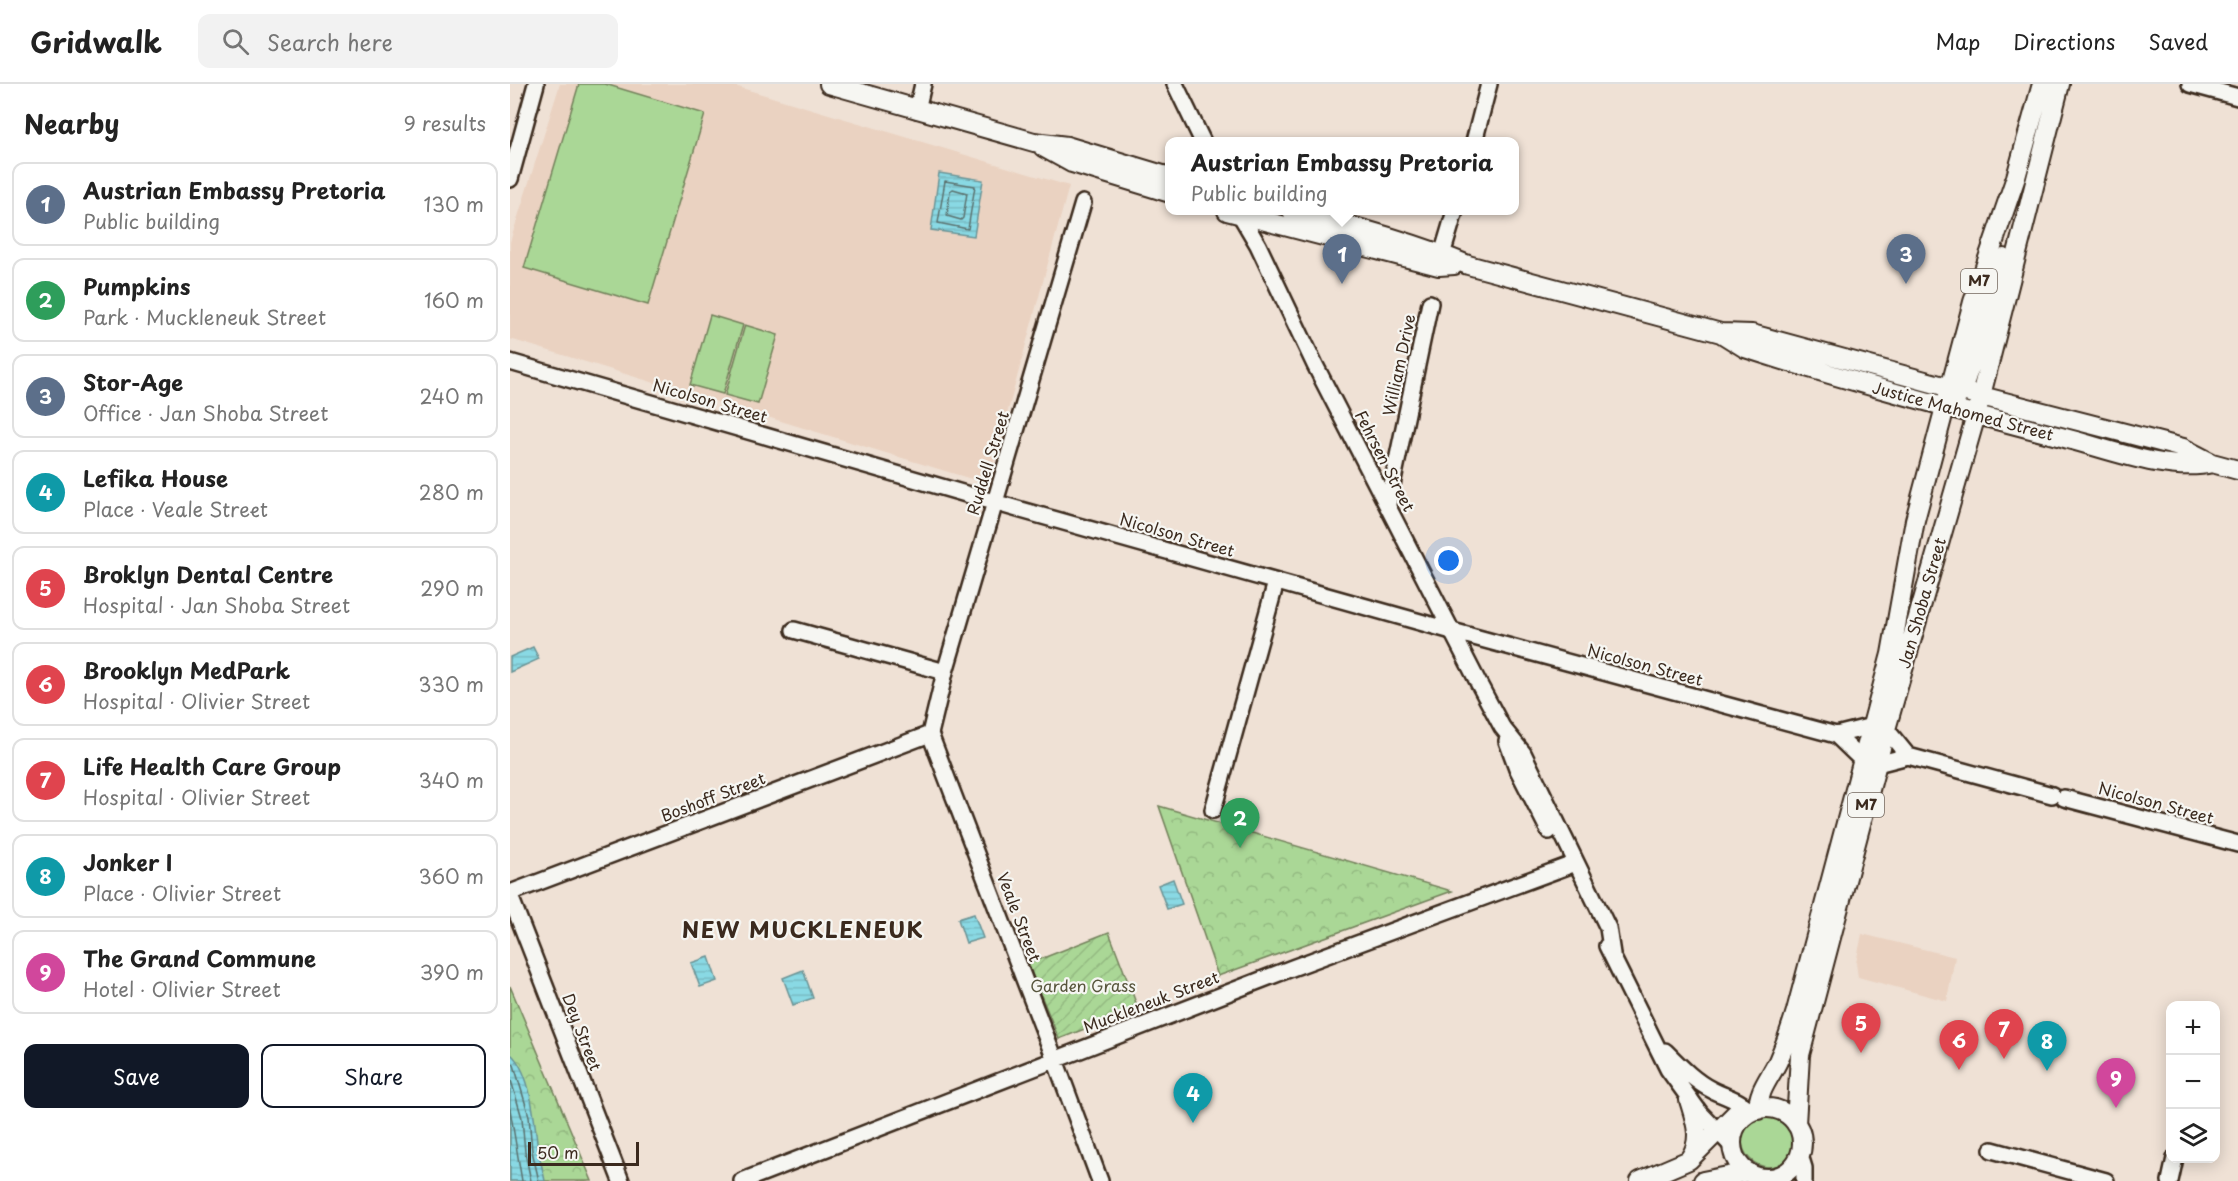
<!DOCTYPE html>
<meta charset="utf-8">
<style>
body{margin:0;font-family:"Playpen Sans",sans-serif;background:#f2f2f2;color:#222}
.controls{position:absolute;right:18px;bottom:18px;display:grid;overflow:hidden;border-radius:12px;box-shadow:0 3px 15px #0003}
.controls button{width:54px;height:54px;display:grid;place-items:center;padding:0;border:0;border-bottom:2px solid #e0e0e0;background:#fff;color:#222;font:30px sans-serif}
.scale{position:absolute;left:18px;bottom:15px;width:111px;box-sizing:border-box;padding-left:6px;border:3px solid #3b2a1e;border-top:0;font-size:16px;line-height:21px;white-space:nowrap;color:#3b2a1e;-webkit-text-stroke:4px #f6f6f2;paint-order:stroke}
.you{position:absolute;left:939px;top:477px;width:21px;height:21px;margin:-15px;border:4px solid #fff;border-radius:50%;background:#1a73e8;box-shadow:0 0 0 9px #1a73e833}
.badge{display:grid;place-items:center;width:39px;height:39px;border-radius:50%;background:#111827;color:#fff;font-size:20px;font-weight:700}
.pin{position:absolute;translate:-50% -50px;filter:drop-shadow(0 2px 3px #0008)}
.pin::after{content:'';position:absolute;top:32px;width:21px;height:18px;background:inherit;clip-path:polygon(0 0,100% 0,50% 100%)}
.popup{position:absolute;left:655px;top:53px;width:354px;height:78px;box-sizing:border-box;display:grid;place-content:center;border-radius:12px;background:#fff;filter:drop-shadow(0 2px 4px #0005);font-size:20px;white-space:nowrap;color:#767676}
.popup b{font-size:22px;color:#222}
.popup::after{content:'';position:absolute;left:50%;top:100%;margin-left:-12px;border:12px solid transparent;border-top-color:#fff}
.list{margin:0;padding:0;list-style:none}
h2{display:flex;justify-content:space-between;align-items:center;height:78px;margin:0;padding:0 24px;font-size:26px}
h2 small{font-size:20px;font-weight:400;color:#767676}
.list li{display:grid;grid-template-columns:39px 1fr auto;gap:18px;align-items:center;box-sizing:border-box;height:84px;margin:0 12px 12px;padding:0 12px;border:2px solid #e0e0e0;border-radius:12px}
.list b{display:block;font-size:22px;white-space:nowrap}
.list p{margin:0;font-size:20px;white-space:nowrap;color:#767676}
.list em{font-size:20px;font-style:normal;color:#767676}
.actions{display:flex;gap:12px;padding:18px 24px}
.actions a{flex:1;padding:14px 0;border:2px solid #111827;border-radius:12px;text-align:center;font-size:21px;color:#111827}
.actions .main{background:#111827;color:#fff}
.icon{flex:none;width:33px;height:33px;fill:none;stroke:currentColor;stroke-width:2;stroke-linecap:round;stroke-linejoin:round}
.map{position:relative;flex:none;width:1728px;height:1097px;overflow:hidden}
header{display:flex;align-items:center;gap:36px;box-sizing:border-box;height:84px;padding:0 30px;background:#fff;border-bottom:2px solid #e0e0e0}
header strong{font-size:28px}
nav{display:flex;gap:33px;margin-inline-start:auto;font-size:21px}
.search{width:420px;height:54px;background:#f2f2f2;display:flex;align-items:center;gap:15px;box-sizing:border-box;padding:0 21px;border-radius:12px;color:#767676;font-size:22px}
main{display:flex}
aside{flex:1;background:#fff}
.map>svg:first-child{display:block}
.built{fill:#ead2c1}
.grass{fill:#aad796;stroke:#72805a;stroke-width:1.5}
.forest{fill:url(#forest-crowns);stroke:#72805a;stroke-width:1.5}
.garden{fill:url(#garden-furrows);stroke:#72805a;stroke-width:1.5}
.water{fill:url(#water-rules);stroke:#6a9395;stroke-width:1.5}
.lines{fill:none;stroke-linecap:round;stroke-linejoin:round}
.shore{stroke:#5a706d;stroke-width:1.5}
.minor-casing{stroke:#3b2a1e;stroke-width:20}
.major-casing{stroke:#3b2a1e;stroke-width:22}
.minor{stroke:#f6f6f2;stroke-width:15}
.major{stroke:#f6f6f2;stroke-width:18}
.labels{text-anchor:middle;stroke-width:4.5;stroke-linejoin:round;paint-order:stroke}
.shield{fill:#f6f6f2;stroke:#73675e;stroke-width:1.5}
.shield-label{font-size:15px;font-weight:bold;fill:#3b2a1e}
.street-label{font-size:16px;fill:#3b2a1e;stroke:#f6f6f2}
.park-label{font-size:16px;fill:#57553c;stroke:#f6f6f2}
.district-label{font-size:22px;font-weight:bold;letter-spacing:1.5px;fill:#3b2a1e;stroke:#f6f6f2}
</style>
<header>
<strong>Gridwalk</strong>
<div class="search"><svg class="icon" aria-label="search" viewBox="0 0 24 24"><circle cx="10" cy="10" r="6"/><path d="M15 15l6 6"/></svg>Search here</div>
<nav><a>Map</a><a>Directions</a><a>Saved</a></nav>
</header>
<main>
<aside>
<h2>Nearby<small>9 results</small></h2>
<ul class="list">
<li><span class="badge" style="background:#5c6f8a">1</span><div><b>Austrian Embassy Pretoria</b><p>Public building</p></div><em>130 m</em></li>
<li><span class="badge" style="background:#2e9e5b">2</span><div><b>Pumpkins</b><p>Park · Muckleneuk Street</p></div><em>160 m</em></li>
<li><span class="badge" style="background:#5c6f8a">3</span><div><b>Stor-Age</b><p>Office · Jan Shoba Street</p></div><em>240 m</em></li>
<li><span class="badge" style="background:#0f9aa8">4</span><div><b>Lefika House</b><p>Place · Veale Street</p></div><em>280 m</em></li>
<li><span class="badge" style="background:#e0444e">5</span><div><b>Broklyn Dental Centre</b><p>Hospital · Jan Shoba Street</p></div><em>290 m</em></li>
<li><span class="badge" style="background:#e0444e">6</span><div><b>Brooklyn MedPark</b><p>Hospital · Olivier Street</p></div><em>330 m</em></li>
<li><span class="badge" style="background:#e0444e">7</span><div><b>Life Health Care Group</b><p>Hospital · Olivier Street</p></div><em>340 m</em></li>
<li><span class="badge" style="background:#0f9aa8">8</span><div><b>Jonker I</b><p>Place · Olivier Street</p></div><em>360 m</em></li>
<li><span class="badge" style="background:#d1479c">9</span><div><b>The Grand Commune</b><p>Hotel · Olivier Street</p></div><em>390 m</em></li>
</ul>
<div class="actions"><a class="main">Save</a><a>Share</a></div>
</aside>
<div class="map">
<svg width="1728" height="1097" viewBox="0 0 1728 1097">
<defs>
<pattern id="forest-crowns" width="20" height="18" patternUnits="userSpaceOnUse" patternTransform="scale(1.5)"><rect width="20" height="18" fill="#aad796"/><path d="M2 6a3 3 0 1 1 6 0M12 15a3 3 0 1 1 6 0" fill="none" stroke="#93b981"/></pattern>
<pattern id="garden-furrows" width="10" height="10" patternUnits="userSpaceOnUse" patternTransform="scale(1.5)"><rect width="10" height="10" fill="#aad796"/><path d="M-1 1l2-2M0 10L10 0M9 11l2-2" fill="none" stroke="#93b981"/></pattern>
<pattern id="water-rules" width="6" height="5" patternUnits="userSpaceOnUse" patternTransform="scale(1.5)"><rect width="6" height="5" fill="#89d9e4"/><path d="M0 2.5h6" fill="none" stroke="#77bac3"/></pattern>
</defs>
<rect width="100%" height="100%" fill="#efe1d5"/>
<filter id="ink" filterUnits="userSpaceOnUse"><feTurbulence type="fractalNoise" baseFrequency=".0167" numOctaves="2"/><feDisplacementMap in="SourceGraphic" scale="12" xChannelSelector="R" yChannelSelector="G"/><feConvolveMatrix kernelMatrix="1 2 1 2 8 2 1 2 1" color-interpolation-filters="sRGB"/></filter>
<g filter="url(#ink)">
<path class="built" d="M50,0H218L559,102L478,400L0,255V158Z
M1352,850L1445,873L1437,917L1348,893L1346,879Z"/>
<path class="grass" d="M69,0H95L195,30L138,221L14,184Z
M200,231L233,241L213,310L180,301Z
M235,241L268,251L248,320L215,311Z
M1232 1056a27 27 0 1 1 54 0a27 27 0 1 1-54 0Z"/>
<path class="forest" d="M649,722L942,807L708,892Z
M0,902L82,1097H0Z"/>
<path class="garden" d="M599,848L628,924L549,955L518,880Z"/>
<path class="water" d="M429,89L473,96L464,152L421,146Z
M23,563L29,575L0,588V573Z
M663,795L672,820L657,825L648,801Z
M464,830L473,854L456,859L448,835Z
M199,873L207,897L190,903L181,879Z
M293,886L303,914L283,921L273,894Z
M0,969C22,989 24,1036 28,1065C30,1076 33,1086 35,1097H0Z"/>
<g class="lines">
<path class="shore" d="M435,97L465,102L458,145L428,139Z
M443,105L457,109L453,134L451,136L437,132L440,107Z
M0,977L4,981L19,1032L22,1067L29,1097
M0,993L12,1034L15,1068L21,1097
M0,1025L12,1097"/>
<defs>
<path id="minor" d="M665,0L693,58
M1680,0L1728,13
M407,26L413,0
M964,58L979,0
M0,95L26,0
M728,127L748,161L805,281L969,600L992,643L1013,669L1098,844L1102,870
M929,181L945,127
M0,278L511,426L942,547L1326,651L1353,677
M878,420L920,219
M284,546L435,588
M1376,645L1398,672
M420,650L435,588L573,119
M420,650L547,981L590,1097
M1326,651L1362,642
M997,657L1007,684L1039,747
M1367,680L1398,672L1542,711
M1554,714L1728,760
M703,726L766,498
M0,809L420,650
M0,812L111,1097
M1097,862L1158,985L1190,1029L1223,1063
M1155,967C1169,981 1184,997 1202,1006C1218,1014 1228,1015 1243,1028
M1482,1066L1596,1097
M1290,1071L1294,1084V1097
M232,1097L782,884L1066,779
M1660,1097L1665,1074"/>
<path id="major" d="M319,0L524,58L557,62L660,93
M533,63L562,79L660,109
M717,127L929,182L944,181
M782,127C841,141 901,157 958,181L1211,249L1242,250L1452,307L1673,364L1702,379L1728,386
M1211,249L1235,264C1340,298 1448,326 1555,354C1598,365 1658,389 1702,379
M1444,317L1452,307L1494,174
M1179,1016C1185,1036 1193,1055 1180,1074
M1222 1059a35 35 0 1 1 70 0a35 35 0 1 1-70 0Z
M1248,1026C1248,1006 1260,994 1268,977C1275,961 1281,944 1286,927L1381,570L1405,436L1463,218L1506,93L1532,0
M1286,1040L1290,971L1376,645L1466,331L1550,0
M1130,1097L1179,1076L1229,1026
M1193,1097L1238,1088"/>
</defs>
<use href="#minor" class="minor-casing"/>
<use href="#major" class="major-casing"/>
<use href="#minor" class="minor"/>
<use href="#major" class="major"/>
</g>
</g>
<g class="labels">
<g class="shield">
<rect x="1451" y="185" width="36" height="24" rx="4.5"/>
<rect x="1338" y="709" width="36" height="24" rx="4.5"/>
</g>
<g class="shield-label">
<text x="1469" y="202">M7</text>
<text x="1356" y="726">M7</text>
</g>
<g class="street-label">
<text transform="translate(889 281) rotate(-78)" y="6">William Drive</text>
<text transform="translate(200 317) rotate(16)" y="6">Nicolson Street</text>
<text transform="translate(1453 327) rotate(15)" y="6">Justice Mahomed Street</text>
<text transform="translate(875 377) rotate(63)" y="6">Fehrsen Street</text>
<text transform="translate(478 379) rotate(-73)" y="6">Ruddell Street</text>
<text transform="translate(667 451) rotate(16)" y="6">Nicolson Street</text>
<text transform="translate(1412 519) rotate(-74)" y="6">Jan Shoba Street</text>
<text transform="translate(1135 581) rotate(15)" y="6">Nicolson Street</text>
<text transform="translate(203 713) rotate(-21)" y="6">Boshoff Street</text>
<text transform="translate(1646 719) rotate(15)" y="6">Nicolson Street</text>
<text transform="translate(509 833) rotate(69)" y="6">Veale Street</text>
<text transform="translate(641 918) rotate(-21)" y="6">Muckleneuk Street</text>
<text transform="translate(72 948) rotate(69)" y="6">Dey Street</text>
</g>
<g class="park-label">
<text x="573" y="908">Garden Grass</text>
</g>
<g class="district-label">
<text x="293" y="854">NEW MUCKLENEUK</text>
</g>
</g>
</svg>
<div class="controls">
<button>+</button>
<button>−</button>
<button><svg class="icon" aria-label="layers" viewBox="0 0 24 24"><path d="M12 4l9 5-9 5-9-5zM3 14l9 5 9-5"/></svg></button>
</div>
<div class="scale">50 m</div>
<div class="you"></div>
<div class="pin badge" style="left:832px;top:200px;background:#5c6f8a">1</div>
<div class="popup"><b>Austrian Embassy Pretoria</b>Public building</div>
<div class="pin badge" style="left:730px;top:764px;background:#2e9e5b">2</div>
<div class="pin badge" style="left:1396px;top:200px;background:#5c6f8a">3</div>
<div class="pin badge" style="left:683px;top:1039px;background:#0f9aa8">4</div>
<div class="pin badge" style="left:1351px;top:969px;background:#e0444e">5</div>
<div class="pin badge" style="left:1449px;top:986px;background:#e0444e">6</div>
<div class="pin badge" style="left:1494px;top:975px;background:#e0444e">7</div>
<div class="pin badge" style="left:1537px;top:987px;background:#0f9aa8">8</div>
<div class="pin badge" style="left:1606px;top:1024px;background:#d1479c">9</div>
</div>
</main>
